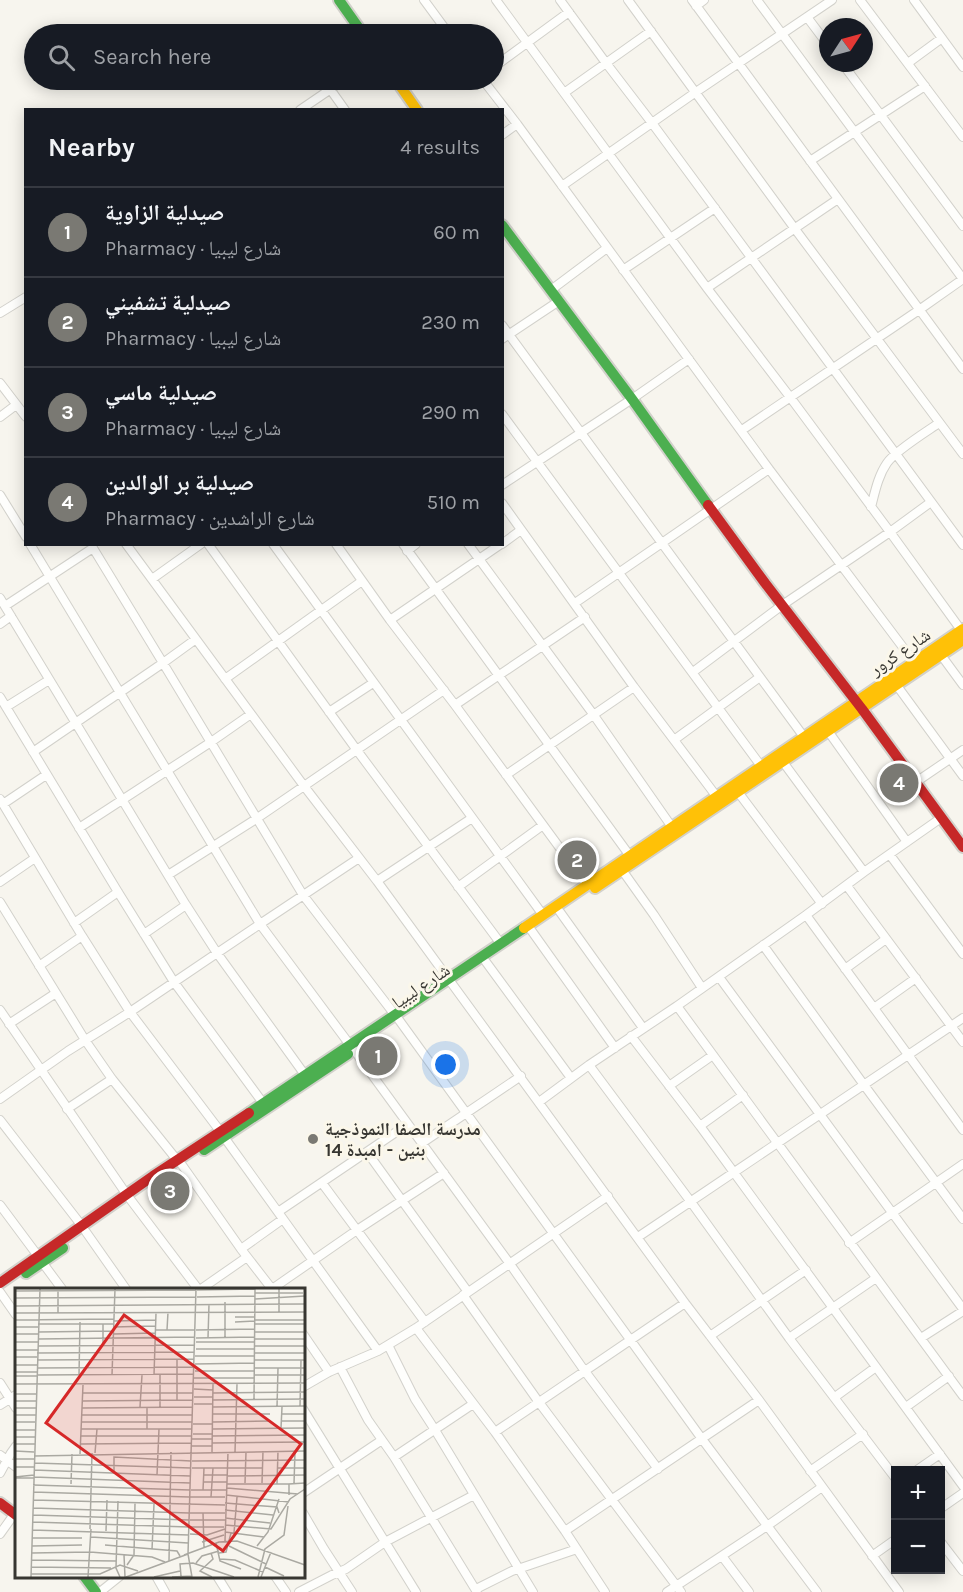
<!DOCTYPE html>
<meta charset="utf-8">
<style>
body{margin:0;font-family:Karla,"Noto Naskh Arabic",sans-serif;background:#20242c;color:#f1f3f6}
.controls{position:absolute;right:18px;bottom:18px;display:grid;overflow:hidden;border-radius:0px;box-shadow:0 3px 15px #0003}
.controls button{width:54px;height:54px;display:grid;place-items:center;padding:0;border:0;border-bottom:2px solid #363941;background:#171b24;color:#f1f3f6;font:30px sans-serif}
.compass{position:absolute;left:819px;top:18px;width:54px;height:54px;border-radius:50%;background:#171b24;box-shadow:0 3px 15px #0003;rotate:54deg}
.you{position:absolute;left:446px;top:1065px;width:21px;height:21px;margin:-15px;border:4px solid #fff;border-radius:50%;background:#1a73e8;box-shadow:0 0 0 9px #1a73e833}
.badge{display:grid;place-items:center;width:39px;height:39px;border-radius:50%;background:#7a7973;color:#fff;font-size:20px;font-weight:700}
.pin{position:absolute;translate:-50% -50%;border:3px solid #fff;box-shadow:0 2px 6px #0006}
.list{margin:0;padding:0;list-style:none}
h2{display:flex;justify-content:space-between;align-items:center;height:78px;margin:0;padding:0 24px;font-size:26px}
h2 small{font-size:20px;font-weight:400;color:#9ea1a6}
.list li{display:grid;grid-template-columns:39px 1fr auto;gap:18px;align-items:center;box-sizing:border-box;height:90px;padding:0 24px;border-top:2px solid #363941}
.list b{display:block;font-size:22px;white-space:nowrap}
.list p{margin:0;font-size:20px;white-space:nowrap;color:#9ea1a6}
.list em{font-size:20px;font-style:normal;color:#9ea1a6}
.icon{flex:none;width:33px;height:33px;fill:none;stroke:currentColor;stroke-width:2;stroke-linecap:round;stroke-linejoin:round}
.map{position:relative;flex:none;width:963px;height:1592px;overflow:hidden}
.search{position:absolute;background:#171b24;box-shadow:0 3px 15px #0003;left:24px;top:24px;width:480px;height:66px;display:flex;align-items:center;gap:15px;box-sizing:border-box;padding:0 21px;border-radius:33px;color:#9ea1a6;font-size:22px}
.panel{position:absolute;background:#171b24;box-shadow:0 3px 15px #0003;left:24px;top:108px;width:480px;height:438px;border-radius:0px}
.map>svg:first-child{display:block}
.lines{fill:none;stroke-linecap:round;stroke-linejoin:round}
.street-casing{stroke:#d2d1cb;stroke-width:10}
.fast-casing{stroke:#d2d1cb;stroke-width:14}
.slow-casing{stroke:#d2d1cb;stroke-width:14}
.jam-casing{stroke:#d2d1cb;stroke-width:14}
.street{stroke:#fefefc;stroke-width:8}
.fast{stroke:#4caf50;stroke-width:10}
.slow{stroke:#ffc107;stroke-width:10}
.jam{stroke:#c62828;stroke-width:10}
.poi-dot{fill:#7a7973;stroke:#fbf7ea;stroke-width:2}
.labels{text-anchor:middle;stroke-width:6;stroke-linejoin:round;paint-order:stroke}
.street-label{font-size:18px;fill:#373631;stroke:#fbf7ea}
.poi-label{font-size:18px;font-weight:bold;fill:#373631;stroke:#fbf7ea;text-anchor:start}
.inset-road{fill:none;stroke:#aaa9a2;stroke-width:1.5}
.view{fill:#d62828;fill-opacity:0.15;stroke:#d62828;stroke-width:3}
.inset-edge{fill:none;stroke:#373631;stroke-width:3}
</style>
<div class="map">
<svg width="963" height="1592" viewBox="0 0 963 1592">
<rect width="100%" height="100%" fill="#f7f5ee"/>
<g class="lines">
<defs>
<path id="street" d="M424,0L449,34
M496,0L707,288L790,397L890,532L961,630
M560,0L606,63L652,123L963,545
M628,0L795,229L963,454
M692,0L963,369
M757,0L963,279
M860,0L963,137
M914,0L963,67
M696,6L704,0
M807,17L828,45
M842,63L963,226
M908,63L942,38
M494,67L569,12
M483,80L517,124L769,469L914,662
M330,89L345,110
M564,93L651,31
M300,110L344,80
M502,135L517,124
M810,161L925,86
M562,186L696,92L832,0
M623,270L715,208
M707,288L838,199
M551,290L607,248
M0,313L26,297
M502,325L804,737
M502,339L559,301
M0,383L26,417
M502,414L761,766
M0,417L16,405
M742,430L919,310L963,279
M502,485L632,399L689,359
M0,495L26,537
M502,503L634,687L717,797
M871,507C875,492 878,476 887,463C895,451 926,432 939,423
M30,544L260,924L350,1045
M126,544L304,786L377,881L685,1303L759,1400L899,1592
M208,544L356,749L501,944
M273,544L543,915
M336,544L390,620L455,705L587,885
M403,544L630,856
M468,544L593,714L674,830
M502,544L521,530
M407,551L416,544
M152,579L201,544
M0,598L186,905L217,953L305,1075
M575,603L769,469
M5,606L93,548L163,663L303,895L395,1015
M390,620L501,544
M0,624L11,616
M941,655L963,685
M693,672L781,606L890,532L931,502
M225,679L362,581
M895,683L963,776
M0,697L118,892L174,982L263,1103
M455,705L585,617
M6,707L49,680
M329,712L373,683
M828,731L907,842
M674,740L760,677
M33,752L163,663L196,639
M783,762L864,872
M506,775L634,687
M916,782L963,750
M738,792L822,904
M0,799L82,936L130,1012L220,1131
M3,804L46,775
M79,828L211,742L251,714
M890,855L963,954
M622,870L654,915L702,988
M168,875L256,819L444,690
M377,881L472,818
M0,882L35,858
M847,886L963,1042
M458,887L543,825
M0,902L85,1040L112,1079L177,1160
M560,912L643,1028
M806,915L963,1130
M74,923L118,892
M531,930L615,1048
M144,934L186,905
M763,945L864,1085L963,1219
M486,962L571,1078
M39,966L82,936
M845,969L886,939
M719,977L963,1309
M677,1006L963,1396
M874,1008L916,978
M0,1010L127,1195L198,1289
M399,1020L702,1439L817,1592
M9,1024L56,993
M631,1036L700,1126L963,1486
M354,1050L510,1264L584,1370L658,1469
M589,1065L691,1202L789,1338L896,1479
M669,1086L713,1055
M0,1099L68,1051L130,1012L260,924L359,858
M539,1102L589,1065L677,1006L806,915L864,872L941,818
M67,1109L112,1079
M0,1120L82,1226
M700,1126L743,1095
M224,1137L378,1351
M422,1143L521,1076
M367,1152L468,1292
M182,1165L241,1249L272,1289L357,1230L444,1173
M322,1183L425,1322
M0,1205L38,1256
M278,1212L408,1124
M86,1232L126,1289
M638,1237L963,1018
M849,1243L963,1164
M241,1249L283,1219
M42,1262L62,1289
M201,1289L247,1257
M0,1292L16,1315
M463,1295L538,1401L681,1592
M416,1328L495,1432L565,1531L605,1592
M303,1334L329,1372
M710,1336L806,1270
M789,1338L876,1278
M921,1338L963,1311
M388,1345L415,1399L435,1430L533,1592
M340,1367L368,1420L394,1457L477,1592
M0,1383L16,1408
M303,1387L329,1372L378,1351L416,1328L608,1196
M835,1397L876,1367
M0,1405L16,1395
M906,1407L949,1376
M303,1409L416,1592
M495,1432L685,1303
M0,1455L16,1467
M394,1457L473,1404
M917,1470L940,1454
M810,1471L863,1434
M0,1473L11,1453L16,1446
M303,1493L382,1440
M940,1509L963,1493
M303,1513L324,1549L352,1592
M565,1531L759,1400
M0,1534L15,1513
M940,1541L963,1571
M722,1556L749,1592
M872,1556L896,1539
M156,1576L165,1592
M217,1576L227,1592
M275,1576L286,1592
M476,1589L512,1571L577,1549
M100,1592L120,1576
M299,1592L332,1575L346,1569L385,1542L474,1495
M667,1592L767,1526L822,1487"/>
<path id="fast" d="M339,0L363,34
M502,225L632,399L708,505
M249,1113L524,928
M204,1150L348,1054
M26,1273L63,1248
M84,1576L96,1592"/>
<path id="slow" d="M396,80L417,110
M595,888L963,640
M524,928L963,629"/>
<path id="jam" d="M708,505L765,583L862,709L963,847
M0,1283L153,1176L249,1113
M0,1503L16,1515"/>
</defs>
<use href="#street" class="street-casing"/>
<use href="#fast" class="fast-casing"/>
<use href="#slow" class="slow-casing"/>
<use href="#jam" class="jam-casing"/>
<use href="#street" class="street"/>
<use href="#fast" class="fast"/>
<use href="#slow" class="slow"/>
<use href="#jam" class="jam"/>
</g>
<circle class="poi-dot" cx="313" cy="1139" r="6"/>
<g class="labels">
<g class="street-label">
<text transform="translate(900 652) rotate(-34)" y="6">شارع كرور</text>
<text transform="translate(421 986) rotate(-34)" y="6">شارع ليبيا</text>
</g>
<g class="poi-label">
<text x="325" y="1135">مدرسة الصفا النموذجية<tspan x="325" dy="21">بنين - امبدة 14</tspan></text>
</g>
</g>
<g transform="translate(15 1288)">
<rect width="290" height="290" fill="#f7f5ee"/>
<path class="inset-road" d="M182,2L240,1M0,3L181,2M240,5H288M182,9L240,8M0,10L181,9M240,11L290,8M0,18L290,16M264,24V1M0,25L290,24M43,25V3M220,29H240M0,32L99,31M240,32H290M99,33L141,32M220,34L240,33M23,36H98M240,36H290M0,39H23M98,39L140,38M140,42H180M152,42L153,24M181,42L240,41M23,44L98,43M240,44H290M0,46H23M98,46L140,45M181,50L239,49M193,50L194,16M210,50V14M23,51L180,49M239,51H290M0,54H23M181,54H239M88,57V36M23,58L179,57M239,58H290M181,61H239M0,62H23M22,65L179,64M239,65H290M180,68H239M0,69H22M22,72L179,71M239,72H290M180,76L239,75M0,77H22M22,80L179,79M239,80H290M180,83H239M0,84H22M22,87L179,86M64,87L65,34M97,87L100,1M139,87L141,25M239,87H290M0,88H22M178,90H239M0,96L290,95M179,101L198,102M67,105H178M198,105L290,104M0,106H21M179,109H198M239,111L240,1M162,112V72M198,112L290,111M0,113H21M67,113L177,112M179,116H198M125,119L127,87M145,119V87M198,119L290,118M262,119L263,80M285,119L286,72M0,120H21M67,120L177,119M198,126H255M266,126H290M0,127H21M67,127H177M266,133H290M0,134H20M67,134H177M198,134L255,133M178,136H198M266,140L267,119M66,141H177M132,141V119M198,141L290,140M0,142H20M178,146H197M66,148H176M197,148L290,147M0,149H20M177,151H197M197,155L290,154M0,156H20M66,156L176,155M177,158H197M0,163L19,164M197,164L198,96M220,164L222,96M80,165L82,141M65,166L68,97M19,168L290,163M0,171H19M177,173L290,172M19,175L176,180M0,179H19M177,180H248M263,180H290M19,182L175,188M99,183V169L176,173M142,187L144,141M189,187H213M213,188L290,187M0,189L19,187M19,189L175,195M0,190H19M189,194H212M230,195L231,164M247,195L248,163M56,196L57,166M212,196H274M262,196L263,163M279,196L280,163M18,197L175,202M212,200L283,206M176,202H212M188,202L189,180M18,204L174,209M211,207L274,214M274,207V196L290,195M175,209H210M196,209L198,180M18,212L210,217M103,213L101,280L105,289M210,215L262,219L264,225M18,220L174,225M210,222L258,227M175,225H210M188,225L189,259M18,227L174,232M210,230L255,235M175,232H210M17,234L174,239M210,237L256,241L275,211L290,201M175,239H209M75,241L77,165M17,242L174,247M91,243L92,212M210,244L249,249M219,245L222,209M175,246L192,247L210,241M76,249L173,255M17,250H67M210,253L213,164M187,254L209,247M201,255L205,273L226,281M90,257L162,263L165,268M17,258L67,257M214,258L251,276M242,258L253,244L264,211M137,262L139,216M17,265L75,264L137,269L150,274M196,265L198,271L185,283L197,289M204,265L211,264L216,245M173,266L177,289M173,266L181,1M109,267L110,289M169,267L204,254L222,253L290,277M205,271L220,272L248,284M16,272L101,273M154,273L156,164M181,275L187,268L204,263M112,277L119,267L120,215M16,279L96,280M250,279L269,288M16,286H85L105,277L123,283M166,288L165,276L178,275L219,289M16,289L25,1M73,289L76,241M111,289L173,266M139,289L165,283M157,289L177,288M243,289L250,261L269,247L273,218M246,289L256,264"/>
<path class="view" d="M109,27L286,156L208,263L31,135Z"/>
<rect width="290" height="290" class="inset-edge"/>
</g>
</svg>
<div class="controls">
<button>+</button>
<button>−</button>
</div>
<svg class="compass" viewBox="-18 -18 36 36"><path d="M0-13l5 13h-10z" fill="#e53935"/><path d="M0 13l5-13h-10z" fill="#9ea1a6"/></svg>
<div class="you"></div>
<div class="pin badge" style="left:378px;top:1056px">1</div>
<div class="pin badge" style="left:577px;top:860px">2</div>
<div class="pin badge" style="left:170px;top:1191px">3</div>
<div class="pin badge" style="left:899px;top:783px">4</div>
<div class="search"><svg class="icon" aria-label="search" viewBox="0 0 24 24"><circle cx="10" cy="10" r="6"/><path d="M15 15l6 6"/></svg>Search here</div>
<section class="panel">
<h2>Nearby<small>4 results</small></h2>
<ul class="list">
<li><span class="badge">1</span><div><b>صيدلية الزاوية</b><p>Pharmacy · شارع ليبيا</p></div><em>60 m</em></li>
<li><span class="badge">2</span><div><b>صيدلية تشفيني</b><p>Pharmacy · شارع ليبيا</p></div><em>230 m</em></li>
<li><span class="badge">3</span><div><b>صيدلية ماسي</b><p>Pharmacy · شارع ليبيا</p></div><em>290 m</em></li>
<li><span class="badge">4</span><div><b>صيدلية بر الوالدين</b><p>Pharmacy · شارع الراشدين</p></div><em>510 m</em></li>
</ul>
</section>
</div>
